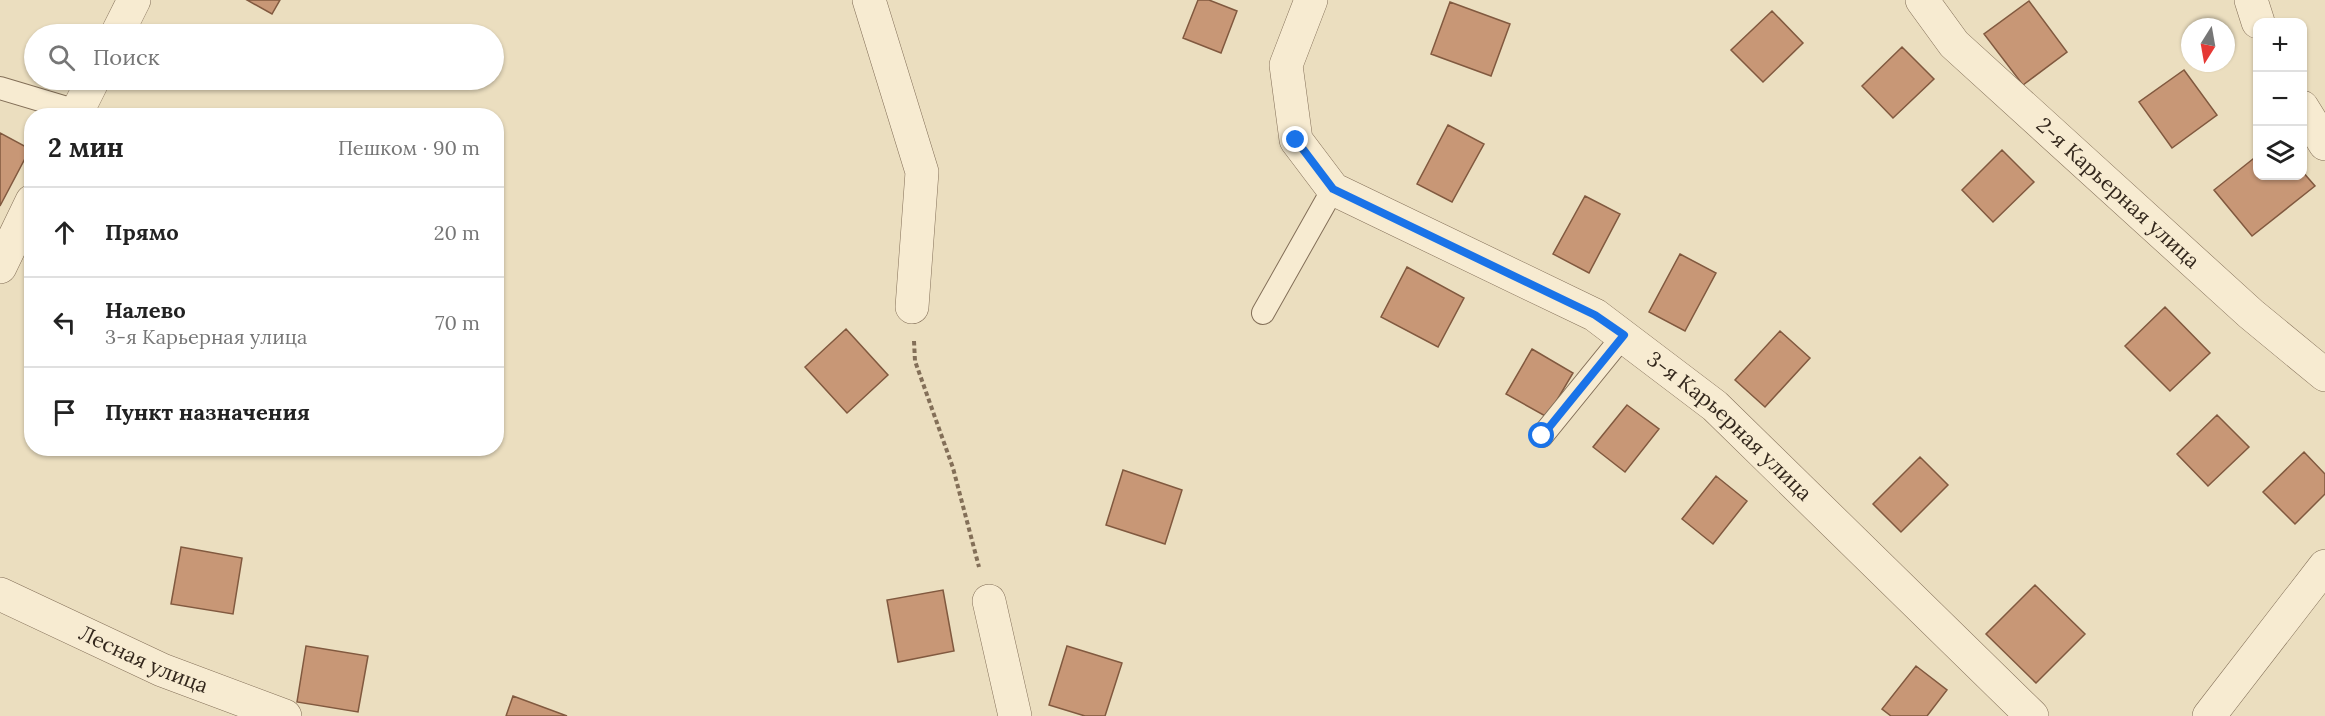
<!DOCTYPE html>
<html lang="ru">
<meta charset="utf-8">
<style>
body{margin:0;font-family:Lora,serif;background:#f6f6f6;color:#222}
.controls{position:absolute;right:18px;top:18px;display:grid;overflow:hidden;border-radius:12px;box-shadow:0 2px 4px #0004}
.controls button{width:54px;height:54px;display:grid;place-items:center;padding:0;border:0;border-bottom:2px solid #e0e0e0;background:#fff;color:#222;font:30px sans-serif}
.compass{position:absolute;left:2181px;top:18px;width:54px;height:54px;border-radius:50%;background:#fff;box-shadow:0 2px 4px #0004;rotate:191deg}
.stop{position:absolute;width:18px;height:18px;margin:-14px;border:4px solid #1a73e8;border-radius:50%;background:#fff}
.stop.end{background:#1a73e8;border-color:#fff;box-shadow:0 2px 6px #0008}
.list{margin:0;padding:0;list-style:none}
h2{display:flex;justify-content:space-between;align-items:center;height:78px;margin:0;padding:0 24px;font-size:26px}
h2 small{font-size:20px;font-weight:400;color:#767676}
.list li{display:grid;grid-template-columns:39px 1fr auto;gap:18px;align-items:center;box-sizing:border-box;height:90px;padding:0 24px;border-top:2px solid #e0e0e0}
.list b{display:block;font-size:22px;white-space:nowrap}
.list p{margin:0;font-size:20px;white-space:nowrap;color:#767676}
.list em{font-size:20px;font-style:normal;color:#767676}
.icon{flex:none;width:33px;height:33px;fill:none;stroke:currentColor;stroke-width:2;stroke-linecap:round;stroke-linejoin:round}
.map{position:relative;flex:none;width:2325px;height:716px;overflow:hidden}
.search{position:absolute;background:#fff;box-shadow:0 2px 4px #0004;left:24px;top:24px;width:480px;height:66px;display:flex;align-items:center;gap:15px;box-sizing:border-box;padding:0 21px;border-radius:33px;color:#767676;font-size:22px}
.panel{position:absolute;background:#fff;box-shadow:0 2px 4px #0004;left:24px;top:108px;width:480px;height:348px;border-radius:24px}
.map>svg:first-child{display:block}
.building{fill:#c89776;stroke:#81593f;stroke-width:1.5}
.lines{fill:none;stroke-linecap:round;stroke-linejoin:round}
.lane-casing{stroke:#836f58;stroke-width:24}
.street-casing{stroke:#836f58;stroke-width:34}
.path{stroke:#836f58;stroke-width:4;stroke-dasharray:4.5 3;stroke-linecap:butt}
.lane{stroke:#f7ebd1;stroke-width:22}
.street{stroke:#f7ebd1;stroke-width:33}
.route{stroke:#1a73e8;stroke-width:8}
.labels{text-anchor:middle;stroke-width:6;stroke-linejoin:round;paint-order:stroke}
.street-label{font-size:21px;fill:#33271c;stroke:#f3e8ce}
</style>
<div class="map">
<svg width="2325" height="716" viewBox="0 0 2325 716">
<rect width="100%" height="100%" fill="#ebdebf"/>
<path class="building" d="M247,0H280L272,14Z
M1198,0H1209L1237,11L1221,53L1183,38Z
M2029,1L2067,52L2023,85L1984,34Z
M1450,2L1510,24L1491,76L1431,54Z
M1772,11L1803,43L1763,82L1731,50Z
M1902,47L1934,79L1893,118L1862,86Z
M2184,70L2217,115L2172,148L2139,102Z
M1448,125L1484,144L1452,202L1417,184Z
M0,133L30,149L0,206Z
M2002,150L2034,182L1993,222L1962,190Z
M2258,155V176H2302V171L2315,186L2252,236L2214,190Z
M1585,196L1620,214L1589,273L1553,254Z
M1680,254L1716,273L1685,331L1649,312Z
M1407,267L1464,298L1438,347L1381,317Z
M2165,307L2210,353L2170,391L2125,346Z
M846,329L888,375L847,413L805,367Z
M1780,331L1810,358L1765,407L1735,380Z
M1532,349L1573,373L1547,417L1506,394Z
M1627,405L1659,429L1625,472L1593,447Z
M2217,415L2249,447L2208,486L2177,454Z
M2304,452L2325,474V494L2295,524L2263,492Z
M1920,457L1948,485L1901,532L1873,504Z
M1123,470L1182,490L1165,544L1106,525Z
M1716,476L1747,501L1713,544L1682,519Z
M181,547L242,558L233,614L171,604Z
M2035,585L2085,634L2036,683L1986,634Z
M943,590L954,651L898,662L887,600Z
M306,646L368,656L358,712L297,702Z
M1067,646L1122,663L1105,716H1085L1049,705Z
M1916,666L1947,690L1927,716H1891L1882,709Z
M513,696L567,716H506Z"/>
<g class="lines">
<defs>
<path id="lane" d="M0,88L77,111
M1263,313L1333,189
M1542,436L1624,335"/>
<g id="street">
<path d="M869,0L922,172L912,307"/>
<path id="s1" d="M1311,0L1286,65L1296,140L1333,189L1595,315L1715,406L2032,716"/>
<path id="s2" d="M1922,0L1954,44L2251,314L2325,375"/>
<path d="M2251,0L2258,22"/>
<path d="M117,34L134,0"/>
<path d="M2302,107L2325,144"/>
<path d="M75,116L93,80"/>
<path d="M0,267L32,201"/>
<path id="s3" d="M0,594L162,670L285,716"/>
<path d="M989,601L1015,716"/>
<path d="M2209,716L2325,566"/>
</g>
</defs>
<use href="#lane" class="lane-casing"/>
<use href="#street" class="street-casing"/>
<path class="path" d="M914,341L915,361L953,468L979,567"/>
<use href="#lane" class="lane"/>
<use href="#street" class="street"/>
</g>
<g class="lines">
<path class="route" d="M1296,140L1333,189L1595,315L1624,335L1542,436"/>
</g>
<g class="labels">
<g class="street-label">
<text dy="7" stroke="none"><textPath href="#s2" startOffset="276">2-я Карьерная улица</textPath></text>
<text dy="7" stroke="none"><textPath href="#s1" startOffset="672">3-я Карьерная улица</textPath></text>
<text dy="7" stroke="none"><textPath href="#s3" startOffset="158">Лесная улица</textPath></text>
</g>
</g>
</svg>
<div class="controls">
<button>+</button>
<button>−</button>
<button><svg class="icon" aria-label="layers" viewBox="0 0 24 24"><path d="M12 4l9 5-9 5-9-5zM3 14l9 5 9-5"/></svg></button>
</div>
<svg class="compass" viewBox="-18 -18 36 36"><path d="M0-13l5 13h-10z" fill="#e53935"/><path d="M0 13l5-13h-10z" fill="#767676"/></svg>
<div class="stop" style="left:1542px;top:436px"></div>
<div class="stop end" style="left:1296px;top:140px"></div>
<div class="search"><svg class="icon" aria-label="search" viewBox="0 0 24 24"><circle cx="10" cy="10" r="6"/><path d="M15 15l6 6"/></svg>Поиск</div>
<section class="panel">
<h2>2 мин<small>Пешком · 90 m</small></h2>
<ul class="list">
<li><svg class="icon" aria-label="ahead" viewBox="0 0 24 24"><path d="M12 20V5M6 11l6-6 6 6"/></svg><div><b>Прямо</b></div><em>20 m</em></li>
<li><svg class="icon" aria-label="left" viewBox="0 0 24 24"><path d="M17 20v-9H6M10 6l-5 5 5 5"/></svg><div><b>Налево</b><p>3-я Карьерная улица</p></div><em>70 m</em></li>
<li><svg class="icon" aria-label="arrive" viewBox="0 0 24 24"><path d="M6 21V4h12l-3 4 3 4H6"/></svg><div><b>Пункт назначения</b></div></li>
</ul>
</section>
</div>
